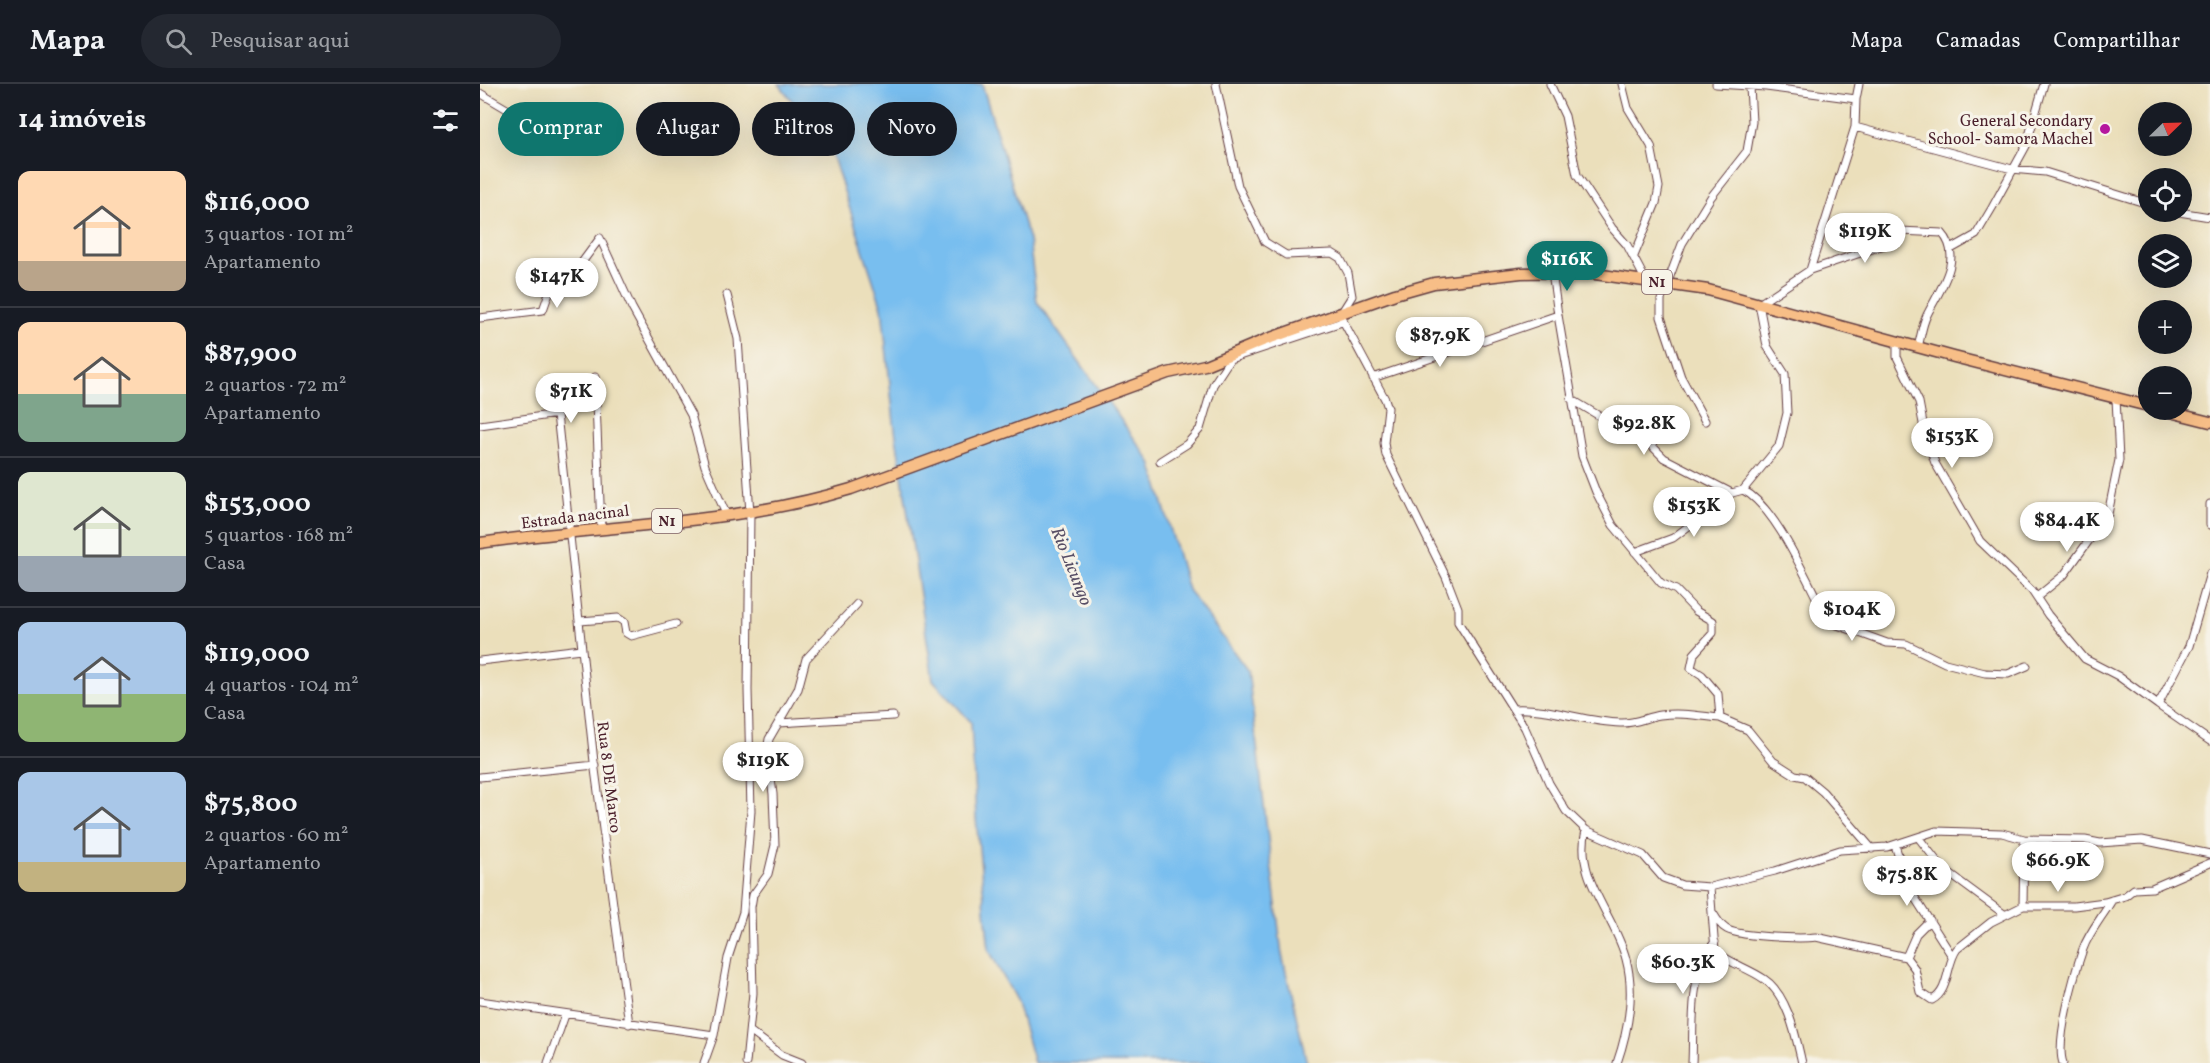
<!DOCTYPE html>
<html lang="pt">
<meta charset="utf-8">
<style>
body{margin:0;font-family:Vollkorn,serif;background:#242831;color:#f1f3f6;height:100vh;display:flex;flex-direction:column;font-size:22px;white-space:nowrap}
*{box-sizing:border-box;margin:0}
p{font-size:20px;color:#9ea1a6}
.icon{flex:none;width:33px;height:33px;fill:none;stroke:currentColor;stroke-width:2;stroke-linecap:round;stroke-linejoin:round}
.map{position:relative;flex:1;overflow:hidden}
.details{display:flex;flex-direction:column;background:#171b24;width:480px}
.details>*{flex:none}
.top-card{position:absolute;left:18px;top:18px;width:570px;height:54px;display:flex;gap:12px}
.needle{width:39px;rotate:67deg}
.controls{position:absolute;left:1658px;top:18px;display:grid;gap:12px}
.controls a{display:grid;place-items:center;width:54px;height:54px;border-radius:50%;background:#171b24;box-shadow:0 6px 24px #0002;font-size:30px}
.price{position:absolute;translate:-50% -51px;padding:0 14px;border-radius:21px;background:#fff;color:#222;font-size:20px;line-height:39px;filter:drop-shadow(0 2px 3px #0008)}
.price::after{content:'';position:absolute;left:50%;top:36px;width:18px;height:14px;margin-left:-9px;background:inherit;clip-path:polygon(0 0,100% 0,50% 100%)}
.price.active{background:#0f766e;color:#fff}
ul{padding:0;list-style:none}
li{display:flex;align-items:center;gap:18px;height:150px;padding:0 18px}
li+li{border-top:2px solid #363941}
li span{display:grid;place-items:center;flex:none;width:168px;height:120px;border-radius:12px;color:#555}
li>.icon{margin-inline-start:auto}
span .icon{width:72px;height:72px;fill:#fffc;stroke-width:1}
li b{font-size:26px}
h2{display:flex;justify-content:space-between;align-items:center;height:72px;padding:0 18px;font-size:26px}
.pill{padding:0 21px;border-radius:27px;background:#171b24;box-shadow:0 6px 24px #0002;font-size:21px;line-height:54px}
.pill.active{background:#0f766e;color:#fff}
header{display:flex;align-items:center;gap:36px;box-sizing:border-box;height:84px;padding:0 30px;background:#171b24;border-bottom:2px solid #363941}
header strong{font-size:28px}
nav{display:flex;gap:33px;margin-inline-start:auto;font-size:21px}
.search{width:420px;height:54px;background:#242831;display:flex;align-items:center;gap:15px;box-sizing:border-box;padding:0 21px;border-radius:33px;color:#9ea1a6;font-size:22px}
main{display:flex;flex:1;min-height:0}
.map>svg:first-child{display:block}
.water{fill:#78beef;stroke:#616e8d;stroke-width:1.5}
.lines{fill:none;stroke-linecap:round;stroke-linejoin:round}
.minor-casing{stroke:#623c41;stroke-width:9}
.trunk-casing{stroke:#623c41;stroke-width:13}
.minor{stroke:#fff;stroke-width:7}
.trunk{stroke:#f7be87;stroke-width:10}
.poi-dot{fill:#b5179e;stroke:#f7f3e8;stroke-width:2}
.labels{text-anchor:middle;stroke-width:6;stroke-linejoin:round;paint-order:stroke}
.shield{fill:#f7f3e8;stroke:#7e5f64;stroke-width:1.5}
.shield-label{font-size:15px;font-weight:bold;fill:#4a1f2b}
.poi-label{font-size:16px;fill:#4a1f2b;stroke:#f7f3e8;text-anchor:end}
.street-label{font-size:16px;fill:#4a1f2b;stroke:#f7f3e8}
.water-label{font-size:18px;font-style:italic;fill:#584f66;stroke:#f7f3e8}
</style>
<header>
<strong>Mapa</strong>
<div class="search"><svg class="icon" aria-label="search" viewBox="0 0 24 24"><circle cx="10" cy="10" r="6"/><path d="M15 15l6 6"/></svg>Pesquisar aqui</div>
<nav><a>Mapa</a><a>Camadas</a><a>Compartilhar</a></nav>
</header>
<main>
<section class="details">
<h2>14 imóveis<svg class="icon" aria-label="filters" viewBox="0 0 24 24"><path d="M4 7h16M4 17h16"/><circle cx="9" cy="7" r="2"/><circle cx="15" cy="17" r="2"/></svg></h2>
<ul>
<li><span style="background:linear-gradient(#ffd9b3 75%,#b9a48a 0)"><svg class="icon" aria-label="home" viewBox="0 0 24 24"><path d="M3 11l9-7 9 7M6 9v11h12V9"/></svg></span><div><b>$116,000</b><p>3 quartos · 101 m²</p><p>Apartamento</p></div></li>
<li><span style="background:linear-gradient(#ffd9b3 60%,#7fa58c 0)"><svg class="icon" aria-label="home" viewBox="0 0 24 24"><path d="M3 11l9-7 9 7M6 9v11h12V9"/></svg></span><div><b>$87,900</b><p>2 quartos · 72 m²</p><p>Apartamento</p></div></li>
<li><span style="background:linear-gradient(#dfe7d0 70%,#9aa5b1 0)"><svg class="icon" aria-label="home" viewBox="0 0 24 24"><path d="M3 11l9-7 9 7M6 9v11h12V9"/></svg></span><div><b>$153,000</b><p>5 quartos · 168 m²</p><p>Casa</p></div></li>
<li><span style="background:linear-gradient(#a9c7e8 60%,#8fb573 0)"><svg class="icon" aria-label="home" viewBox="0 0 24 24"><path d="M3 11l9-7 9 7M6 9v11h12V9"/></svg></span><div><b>$119,000</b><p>4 quartos · 104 m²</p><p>Casa</p></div></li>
<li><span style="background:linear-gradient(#a9c7e8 75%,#c2b280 0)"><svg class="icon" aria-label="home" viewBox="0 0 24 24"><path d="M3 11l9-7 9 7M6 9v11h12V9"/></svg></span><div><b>$75,800</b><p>2 quartos · 60 m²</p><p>Apartamento</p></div></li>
</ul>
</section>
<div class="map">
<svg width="1730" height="979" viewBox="0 0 1730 979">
<rect width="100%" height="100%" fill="#f7f3e8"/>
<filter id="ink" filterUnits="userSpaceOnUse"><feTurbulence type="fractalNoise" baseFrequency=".0167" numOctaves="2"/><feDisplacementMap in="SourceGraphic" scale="12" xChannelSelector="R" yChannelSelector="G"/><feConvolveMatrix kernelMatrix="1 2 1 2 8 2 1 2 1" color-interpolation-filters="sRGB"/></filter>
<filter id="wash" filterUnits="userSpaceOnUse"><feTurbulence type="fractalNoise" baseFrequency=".008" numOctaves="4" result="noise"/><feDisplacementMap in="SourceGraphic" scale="24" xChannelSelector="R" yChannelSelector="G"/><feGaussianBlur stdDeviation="1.35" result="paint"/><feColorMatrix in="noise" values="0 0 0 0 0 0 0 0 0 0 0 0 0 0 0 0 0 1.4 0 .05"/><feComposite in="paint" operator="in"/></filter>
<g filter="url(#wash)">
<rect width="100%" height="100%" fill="#ebdfbb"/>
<path class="water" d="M299,0H502L549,156L557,218L671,378L708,506L768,587L802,871L827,979H554L537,918L509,866L496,734L491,638L453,596L414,339L402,224L351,67Z"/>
</g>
<g filter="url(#ink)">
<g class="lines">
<defs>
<path id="minor" d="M736,0L758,102L785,158L806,171L852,169L860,174L868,189L872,212L860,231L905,315L908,324L904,359L906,371L966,493L978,524V538L1045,644L1069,699L1086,727L1106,746L1163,771L1183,794L1202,801L1230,803L1235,867C1249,879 1268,884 1284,895C1308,911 1316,953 1322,979
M1070,0L1085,32L1097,91L1132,144L1147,161L1166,197
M1142,0L1148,24L1171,62L1179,103L1176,119L1154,172
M1236,0L1286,3L1376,15L1375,43L1330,186L1279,220L1287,262L1305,290L1307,329L1299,362L1263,406
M0,9L32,28
M1376,15L1379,0
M1375,43L1532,85L1565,88L1668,120
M1699,128L1730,133
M120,154L152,224L211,331L225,382L246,430
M1471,165L1496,151L1512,124L1546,62L1564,0
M1330,186L1407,160L1420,147L1462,149C1485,174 1458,208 1447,231C1442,241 1441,253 1438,263
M1072,188L1078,231
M0,234L63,226L70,206L82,190L100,181L120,154
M1417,257V273L1439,318L1445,350L1455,379L1500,457L1552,507L1568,531L1605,575L1638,592L1678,621L1709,562L1730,489
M115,293L121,444
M893,294L1078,231L1102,372L1116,408L1133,441L1181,499L1196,506L1216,527L1233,537V549L1214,570L1211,584L1222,591L1238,610L1240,634L1268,646L1293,677L1315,691L1325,693L1343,708L1392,765
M1091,315L1146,348H1158L1184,374L1252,409
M1225,337L1201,293L1181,233V216L1202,160L1231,113L1267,67L1272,38L1270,3
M0,341L77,330L114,678L149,940
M680,377L707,360L720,345L733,301L750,275L862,238
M1730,420V441
M1155,468L1193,454L1252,409L1263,406C1298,424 1329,503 1349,538L1407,559L1426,560L1465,579L1505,589L1528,590L1547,582
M1557,513L1584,491L1628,430L1639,376L1636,314
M100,537L138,534L144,538L146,549L151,552L196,540
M0,577L101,565
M1678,621L1730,657
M1034,625C1070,623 1104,638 1140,639C1155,640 1166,633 1180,631C1201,628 1220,632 1240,634
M299,639L413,632
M0,693L115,681
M1106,746C1094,794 1135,831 1146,875C1155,908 1148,947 1137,979
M1438,753L1463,785L1524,830
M1415,761L1428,803L1472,872
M1230,803L1295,787L1360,766L1407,763L1456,747L1522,749L1544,755L1605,756L1620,759L1662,756L1730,770
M1543,822L1544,755
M1233,829C1236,834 1240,841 1245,844C1255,853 1321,855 1336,853L1426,873
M1450,836L1436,850L1426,873L1435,885L1440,908L1452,916C1470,907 1466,879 1477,865L1511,838L1543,822H1594L1625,818L1645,812L1654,805L1672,804L1730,779
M0,917L234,951
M271,948L302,971L322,979
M68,979L85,931
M224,979L234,951L248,874L263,828L271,727L268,606L270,429L258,255L247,211
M266,979L273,909L271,823L273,811L288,790L295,761L293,710L287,666L289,655L318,605L326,575L377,520
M1212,979C1214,940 1208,889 1235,858
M1583,979C1575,958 1595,888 1603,865C1609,848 1623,832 1632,816"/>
<path id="trunk" d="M1682,326L1730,338
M0,459C123,441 252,441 371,405L688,289L725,281L785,256L915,210L954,199L1041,189L1101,188L1228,206L1474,273L1668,322"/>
</defs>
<use href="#minor" class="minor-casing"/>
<use href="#trunk" class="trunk-casing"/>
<use href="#minor" class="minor"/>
<use href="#trunk" class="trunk"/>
</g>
</g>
<circle class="poi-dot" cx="1625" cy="45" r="6"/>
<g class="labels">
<g class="shield">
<rect x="1162" y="186" width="30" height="24" rx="4.5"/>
<rect x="172" y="425" width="30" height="24" rx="4.5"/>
</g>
<g class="shield-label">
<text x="1177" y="203">N1</text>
<text x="187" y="442">N1</text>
</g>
<g class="poi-label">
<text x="1613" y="42">General Secondary<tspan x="1613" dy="18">School- Samora Machel</tspan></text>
</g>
<g class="street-label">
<text transform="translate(95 432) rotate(-7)" y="6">Estrada nacinal</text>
<text transform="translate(130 693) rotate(83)" y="6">Rua 8 DE Marco</text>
</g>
<g class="water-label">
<text transform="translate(592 482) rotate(68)" y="6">Rio Licungo</text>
</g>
</g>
</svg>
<div class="controls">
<a><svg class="needle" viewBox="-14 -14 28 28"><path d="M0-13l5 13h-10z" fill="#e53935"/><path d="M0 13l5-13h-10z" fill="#9ea1a6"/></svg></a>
<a><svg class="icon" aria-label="locate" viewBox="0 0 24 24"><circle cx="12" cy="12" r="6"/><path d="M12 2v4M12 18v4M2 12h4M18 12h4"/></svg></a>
<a><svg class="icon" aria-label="layers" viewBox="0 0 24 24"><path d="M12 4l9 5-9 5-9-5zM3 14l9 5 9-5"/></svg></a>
<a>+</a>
<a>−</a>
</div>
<b class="price" style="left:1385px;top:180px">$119K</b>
<b class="price active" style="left:1087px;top:208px">$116K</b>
<b class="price" style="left:77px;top:225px">$147K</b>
<b class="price" style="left:960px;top:284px">$87.9K</b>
<b class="price" style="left:91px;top:340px">$71K</b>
<b class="price" style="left:1164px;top:372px">$92.8K</b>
<b class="price" style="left:1472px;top:385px">$153K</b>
<b class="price" style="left:1214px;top:454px">$153K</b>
<b class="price" style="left:1587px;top:469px">$84.4K</b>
<b class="price" style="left:1372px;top:558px">$104K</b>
<b class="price" style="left:283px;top:709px">$119K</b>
<b class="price" style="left:1578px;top:809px">$66.9K</b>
<b class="price" style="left:1427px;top:823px">$75.8K</b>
<b class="price" style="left:1203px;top:911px">$60.3K</b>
<div class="top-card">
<a class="pill active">Comprar</a>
<a class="pill">Alugar</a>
<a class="pill">Filtros</a>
<a class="pill">Novo</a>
</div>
</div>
</main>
